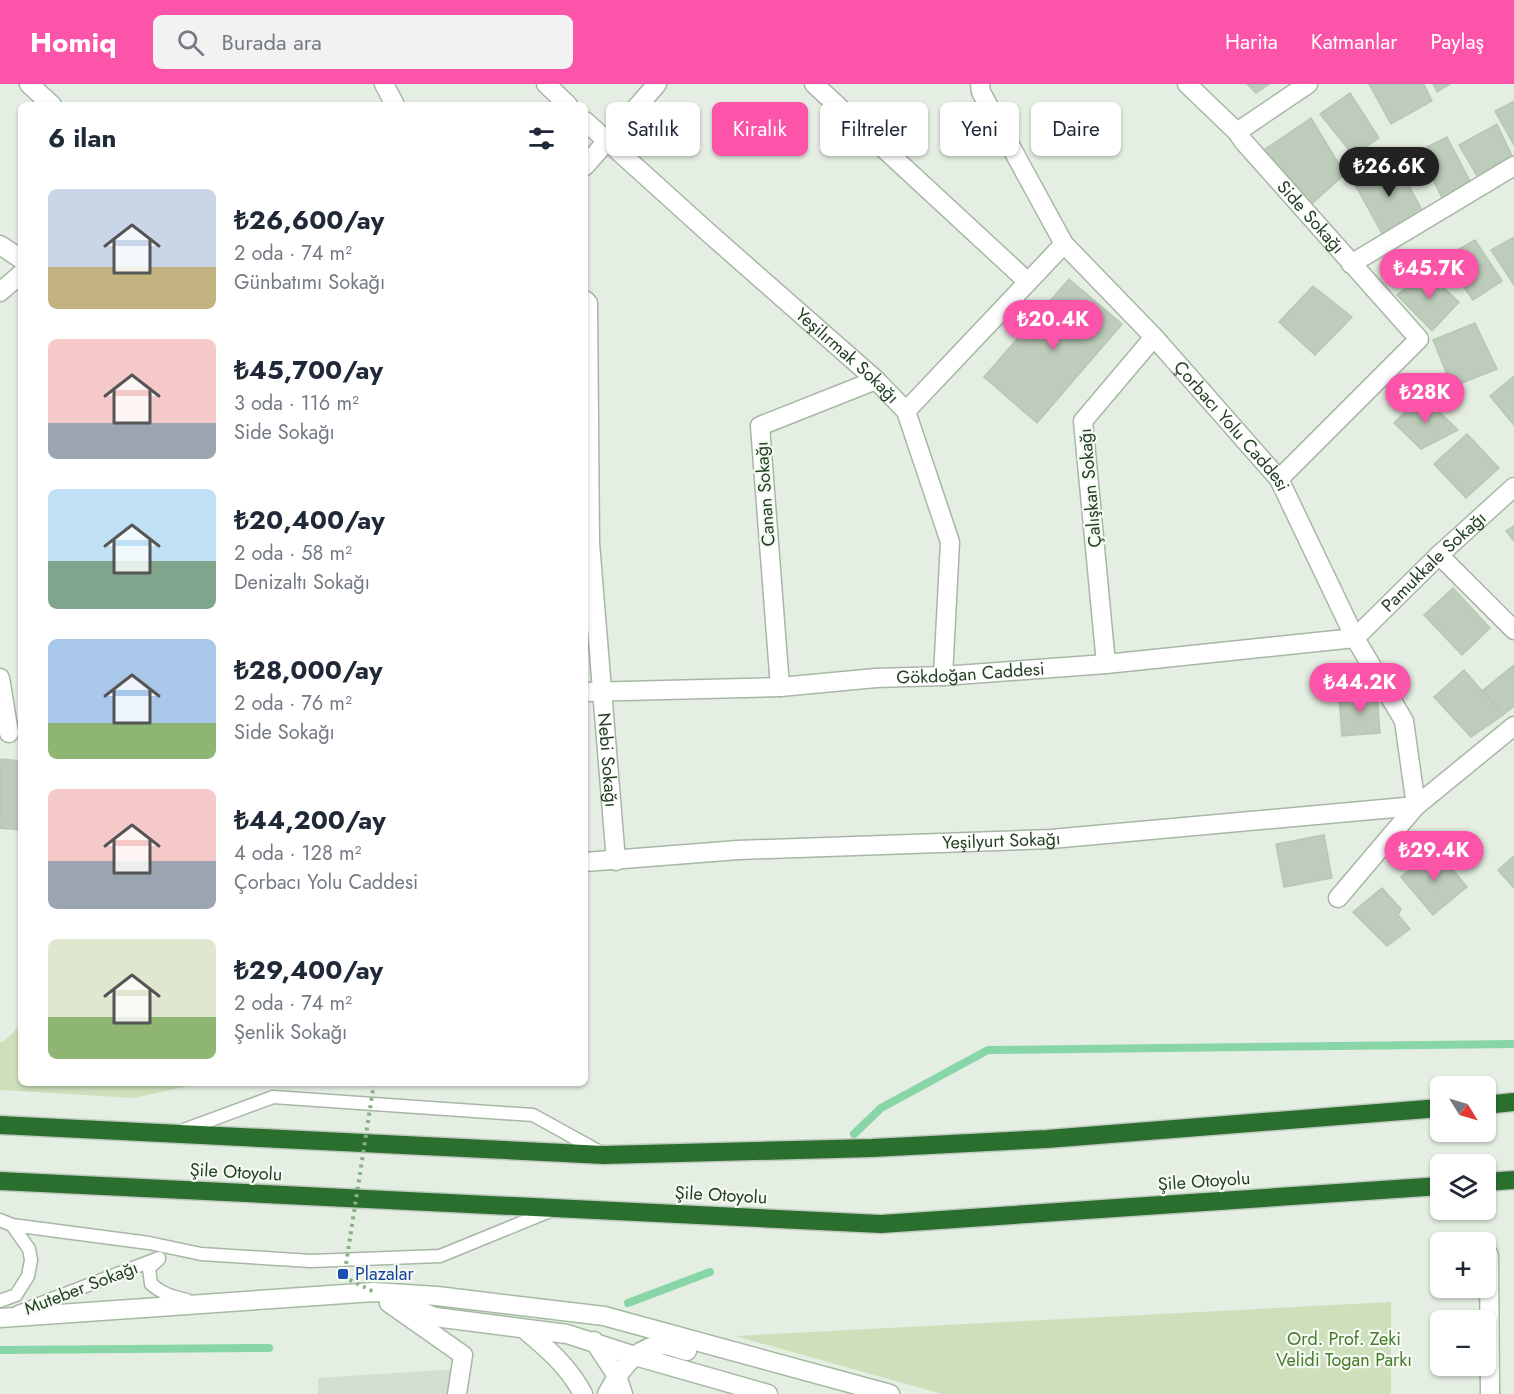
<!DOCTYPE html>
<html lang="tr">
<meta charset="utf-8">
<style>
body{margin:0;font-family:Jost,sans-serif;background:#f2f2f3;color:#1f2937;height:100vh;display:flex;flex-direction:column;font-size:22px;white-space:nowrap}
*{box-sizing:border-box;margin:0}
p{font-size:20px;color:#747a83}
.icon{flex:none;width:33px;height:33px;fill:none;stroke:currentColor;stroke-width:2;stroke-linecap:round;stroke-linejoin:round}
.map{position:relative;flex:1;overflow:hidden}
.drawer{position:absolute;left:18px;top:18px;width:570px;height:984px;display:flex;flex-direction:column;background:#fff;border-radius:9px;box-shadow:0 2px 4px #0004}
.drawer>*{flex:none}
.top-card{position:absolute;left:606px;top:18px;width:570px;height:54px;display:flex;gap:12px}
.needle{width:39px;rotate:127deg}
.controls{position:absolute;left:1430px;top:992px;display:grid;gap:12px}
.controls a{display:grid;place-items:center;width:66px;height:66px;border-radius:9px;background:#fff;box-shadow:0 2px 4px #0004;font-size:30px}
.price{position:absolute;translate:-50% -51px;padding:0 14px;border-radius:21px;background:#fb54a8;color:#fff;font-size:20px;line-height:39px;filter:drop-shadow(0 2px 3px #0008)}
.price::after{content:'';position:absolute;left:50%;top:36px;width:18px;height:14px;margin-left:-9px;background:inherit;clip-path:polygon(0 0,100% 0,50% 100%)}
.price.on{background:#222;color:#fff}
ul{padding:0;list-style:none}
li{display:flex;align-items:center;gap:18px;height:150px;padding:0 30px}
li span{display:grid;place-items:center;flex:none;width:168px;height:120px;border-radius:9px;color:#555}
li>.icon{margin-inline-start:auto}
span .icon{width:72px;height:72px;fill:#fffc;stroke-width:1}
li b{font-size:26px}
h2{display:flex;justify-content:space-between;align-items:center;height:72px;padding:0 30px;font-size:26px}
.tag{padding:0 21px;border-radius:9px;background:#fff;box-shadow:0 2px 4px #0004;font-size:21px;line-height:54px}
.tag.on{background:#fb54a8;color:#fff}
header{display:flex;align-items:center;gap:36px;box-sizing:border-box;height:84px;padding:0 30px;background:#fb54a8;color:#fff}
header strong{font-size:28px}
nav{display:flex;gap:33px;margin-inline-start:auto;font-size:21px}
.search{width:420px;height:54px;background:#f2f2f3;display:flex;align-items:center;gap:15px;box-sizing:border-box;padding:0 21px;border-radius:9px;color:#747a83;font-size:22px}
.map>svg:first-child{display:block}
.built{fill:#d4ded1}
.green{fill:#cde0bb}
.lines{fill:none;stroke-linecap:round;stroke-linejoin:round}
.stream{stroke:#88d6a8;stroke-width:8}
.building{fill:#beccbb;stroke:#b8c8b5;stroke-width:1.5}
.lane-casing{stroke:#a7b7a5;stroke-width:15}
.street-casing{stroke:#a7b7a5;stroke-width:21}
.secondary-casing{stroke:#a4baa1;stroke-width:21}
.highway-casing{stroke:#c1cac1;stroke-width:21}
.lane{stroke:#fff;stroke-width:12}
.street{stroke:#fff;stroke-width:18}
.secondary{stroke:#fff;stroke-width:18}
.highway{stroke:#2b6f2e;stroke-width:18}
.path-bridge{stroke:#85b482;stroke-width:4;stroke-dasharray:3 4.5;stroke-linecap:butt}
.transit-dot{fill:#1a4fb4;stroke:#f6faf4;stroke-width:2}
.labels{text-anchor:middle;stroke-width:4.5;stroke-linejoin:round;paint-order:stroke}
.street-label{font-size:18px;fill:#224121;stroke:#f6faf4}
.transit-label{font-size:18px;fill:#164399;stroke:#f6faf4;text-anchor:start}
.park-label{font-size:18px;fill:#467b29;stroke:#f6faf4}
</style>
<header>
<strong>Homiq</strong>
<div class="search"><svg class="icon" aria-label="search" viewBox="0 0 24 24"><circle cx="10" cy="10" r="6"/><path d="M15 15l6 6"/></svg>Burada ara</div>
<nav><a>Harita</a><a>Katmanlar</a><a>Paylaş</a></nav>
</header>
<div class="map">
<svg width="1514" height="1310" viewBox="0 0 1514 1310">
<rect width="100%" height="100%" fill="#e5eee3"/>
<path class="built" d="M457,1285L456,1310H318V1294Z"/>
<path class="green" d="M21,941V999H202L134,1014L0,1006V958H3Z
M1391,1218V1310H942L735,1252Z"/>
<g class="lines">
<path class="stream" d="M854,1050L881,1024L988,966L1514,960
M628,1219L710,1188
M0,1266L269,1264"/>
</g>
<path class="building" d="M1247,0H1269L1256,9Z
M1369,0H1424L1432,17L1391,40Z
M1433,0H1450L1437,8Z
M1350,9L1379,54L1353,71L1320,30Z
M1514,17V61L1495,27Z
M1311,34L1345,90L1307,124L1261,68Z
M1497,40L1514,76L1480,97L1459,61Z
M1447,53L1472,101L1444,118L1419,67Z
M1397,79L1423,128L1383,151L1353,97Z
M1514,153V201L1491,166Z
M1475,156L1502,197L1473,216L1443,174Z
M1427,188L1459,218L1432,247L1397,211Z
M1069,195L1122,240L1037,339L984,293Z
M1313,202L1352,233L1315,271L1279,238Z
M1475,239L1497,285L1452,303L1433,256Z
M1514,292V341L1490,312Z
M1422,311L1458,346L1421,365L1394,339Z
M1467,350L1499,384L1466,414L1434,380Z
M1514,442V457L1506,447Z
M1453,504L1490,544L1462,571L1424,531Z
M1514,581V622L1503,631L1483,606Z
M1464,586L1503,631L1471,653L1434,613Z
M1377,609L1380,649L1342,652L1339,612Z
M1,675L21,677V746L0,744Z
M1324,751L1332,794L1284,803L1276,760Z
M1435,764L1467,803L1433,831L1401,793Z
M1514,772V804L1498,786Z
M1382,804L1401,825L1398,831L1410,845L1387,862L1353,828Z"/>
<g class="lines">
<defs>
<path id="lane" d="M181,1047L273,1013L533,1031L600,1068
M0,1136L12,1141L149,1159L201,1170L311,1177L440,1172L550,1127
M159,1175L149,1184L151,1200C163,1210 172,1213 187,1216
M0,1217L16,1211L28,1192L31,1176L29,1165L12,1141
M18,1228L159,1174"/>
<g id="street">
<path d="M29,0L52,21"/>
<path d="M384,0L395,21"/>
<path d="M546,0L568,21"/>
<path d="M814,0L1028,198"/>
<path id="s1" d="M980,0L981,8L1064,160L1154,253L1279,395L1355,554L1404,637L1416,722"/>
<path id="s2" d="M1187,0L1237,48L1244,58L1419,255L1279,395"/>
<path id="s3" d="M585,37L710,150L876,296L906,327L950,458L943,592"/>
<path d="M1237,48L1308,0"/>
<path d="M585,82L657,0"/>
<path d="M0,161L21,175"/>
<path d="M1351,180L1514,82"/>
<path d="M0,208L21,190"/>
<path id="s4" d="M585,216L588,219L590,459L616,777"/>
<path d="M906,327L1064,160"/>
<path d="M1439,471L1514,546"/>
<path d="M1106,580L1083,337L1154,253"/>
<path d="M0,594L9,649"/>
<path d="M780,603L760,342L876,296"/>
<path id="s5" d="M585,608L780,603L876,594L943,592L1106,580L1355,554L1439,471L1514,403"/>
<path id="s6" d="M585,778L738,766L1051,755L1416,722"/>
<path d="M1338,814L1416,722L1514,642"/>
<path d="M1489,1171L1490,1310"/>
<path d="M389,1219L463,1271L457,1310"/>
</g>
<path id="secondary" d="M390,1215L435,1233L567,1250L635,1272L768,1310
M0,1234L374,1208L437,1212L604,1232L890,1310
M524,1245C547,1264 569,1283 583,1310
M594,1257L617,1292L623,1310
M607,1310C618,1289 636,1261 663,1261C670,1261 679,1265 687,1267"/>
<path id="highway" d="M1485,1021L1514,1018
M0,1041L604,1071L872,1064L1047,1055L1440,1024
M0,1097L881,1140L1440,1102
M1485,1098L1514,1096"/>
</defs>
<use href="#lane" class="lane-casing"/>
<use href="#street" class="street-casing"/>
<use href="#secondary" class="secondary-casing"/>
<use href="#highway" class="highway-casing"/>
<use href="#lane" class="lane"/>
<use href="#street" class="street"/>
<use href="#secondary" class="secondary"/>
<use href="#highway" class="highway"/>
<path class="path-bridge" d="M374,999L344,1193L374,1208"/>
</g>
<rect class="transit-dot" x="337" y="1184" width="12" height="12" rx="3"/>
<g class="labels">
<g class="street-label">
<text dy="6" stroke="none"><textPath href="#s2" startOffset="182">Side Sokağı</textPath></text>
<text dy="6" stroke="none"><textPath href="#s3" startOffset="352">Yeşilırmak Sokağı</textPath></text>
<text dy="6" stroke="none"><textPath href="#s1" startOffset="429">Çorbacı Yolu Caddesi</textPath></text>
<text transform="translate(1090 404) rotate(-95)" y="6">Çalışkan Sokağı</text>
<text transform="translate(765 410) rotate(-94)" y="6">Canan Sokağı</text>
<text dy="6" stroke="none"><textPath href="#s5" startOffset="882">Pamukkale Sokağı</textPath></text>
<text dy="6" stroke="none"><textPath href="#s5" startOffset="386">Gökdoğan Caddesi</textPath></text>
<text dy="6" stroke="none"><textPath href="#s4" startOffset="462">Nebi Sokağı</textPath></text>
<text dy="6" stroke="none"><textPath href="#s6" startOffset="417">Yeşilyurt Sokağı</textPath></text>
<text transform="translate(236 1088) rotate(3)" y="6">Şile Otoyolu</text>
<text transform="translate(1204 1097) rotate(-4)" y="6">Şile Otoyolu</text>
<text transform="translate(721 1111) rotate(3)" y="6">Şile Otoyolu</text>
<text transform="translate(81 1204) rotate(-21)" y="6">Muteber Sokağı</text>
</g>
<g class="transit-label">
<text x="355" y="1196">Plazalar</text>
</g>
<g class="park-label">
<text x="1344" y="1261">Ord. Prof. Zeki<tspan x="1344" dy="21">Velidi Togan Parkı</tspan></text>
</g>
</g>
</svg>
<div class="controls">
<a><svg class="needle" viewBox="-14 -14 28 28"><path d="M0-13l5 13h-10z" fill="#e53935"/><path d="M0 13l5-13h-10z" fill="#747a83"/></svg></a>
<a><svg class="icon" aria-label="layers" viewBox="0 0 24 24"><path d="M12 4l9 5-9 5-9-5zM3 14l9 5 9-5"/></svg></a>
<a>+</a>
<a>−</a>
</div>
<b class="price on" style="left:1389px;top:114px">₺26.6K</b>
<b class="price" style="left:1429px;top:216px">₺45.7K</b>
<b class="price" style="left:1053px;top:267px">₺20.4K</b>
<b class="price" style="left:1425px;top:340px">₺28K</b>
<b class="price" style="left:1360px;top:630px">₺44.2K</b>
<b class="price" style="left:1434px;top:798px">₺29.4K</b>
<div class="top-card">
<a class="tag">Satılık</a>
<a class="tag on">Kiralık</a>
<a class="tag">Filtreler</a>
<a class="tag">Yeni</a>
<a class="tag">Daire</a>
</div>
<section class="drawer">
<h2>6 ilan<svg class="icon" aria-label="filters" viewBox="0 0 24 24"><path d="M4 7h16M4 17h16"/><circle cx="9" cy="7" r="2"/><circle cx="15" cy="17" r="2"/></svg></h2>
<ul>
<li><span style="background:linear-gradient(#c9d6e8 65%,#c2b280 0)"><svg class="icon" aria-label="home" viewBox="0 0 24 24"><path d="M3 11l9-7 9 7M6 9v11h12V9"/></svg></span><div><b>₺26,600/ay</b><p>2 oda · 74 m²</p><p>Günbatımı Sokağı</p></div></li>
<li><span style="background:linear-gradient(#f6c9c9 70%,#9aa5b1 0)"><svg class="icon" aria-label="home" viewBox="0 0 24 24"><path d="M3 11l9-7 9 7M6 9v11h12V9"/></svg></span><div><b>₺45,700/ay</b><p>3 oda · 116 m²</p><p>Side Sokağı</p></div></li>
<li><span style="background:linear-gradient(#bfe0f5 60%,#7fa58c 0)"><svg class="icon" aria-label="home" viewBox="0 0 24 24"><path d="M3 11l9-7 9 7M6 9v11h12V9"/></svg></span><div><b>₺20,400/ay</b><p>2 oda · 58 m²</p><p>Denizaltı Sokağı</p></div></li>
<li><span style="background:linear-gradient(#a9c7e8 70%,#8fb573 0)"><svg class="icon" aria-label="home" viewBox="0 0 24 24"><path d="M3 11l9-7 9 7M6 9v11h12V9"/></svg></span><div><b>₺28,000/ay</b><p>2 oda · 76 m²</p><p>Side Sokağı</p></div></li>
<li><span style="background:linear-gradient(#f6c9c9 60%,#9aa5b1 0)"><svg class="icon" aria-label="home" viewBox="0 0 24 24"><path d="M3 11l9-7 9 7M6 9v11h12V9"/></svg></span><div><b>₺44,200/ay</b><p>4 oda · 128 m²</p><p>Çorbacı Yolu Caddesi</p></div></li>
<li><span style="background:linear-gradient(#dfe7d0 65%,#8fb573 0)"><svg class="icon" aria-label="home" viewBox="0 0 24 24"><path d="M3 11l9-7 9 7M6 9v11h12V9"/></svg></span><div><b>₺29,400/ay</b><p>2 oda · 74 m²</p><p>Şenlik Sokağı</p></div></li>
</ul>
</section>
</div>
